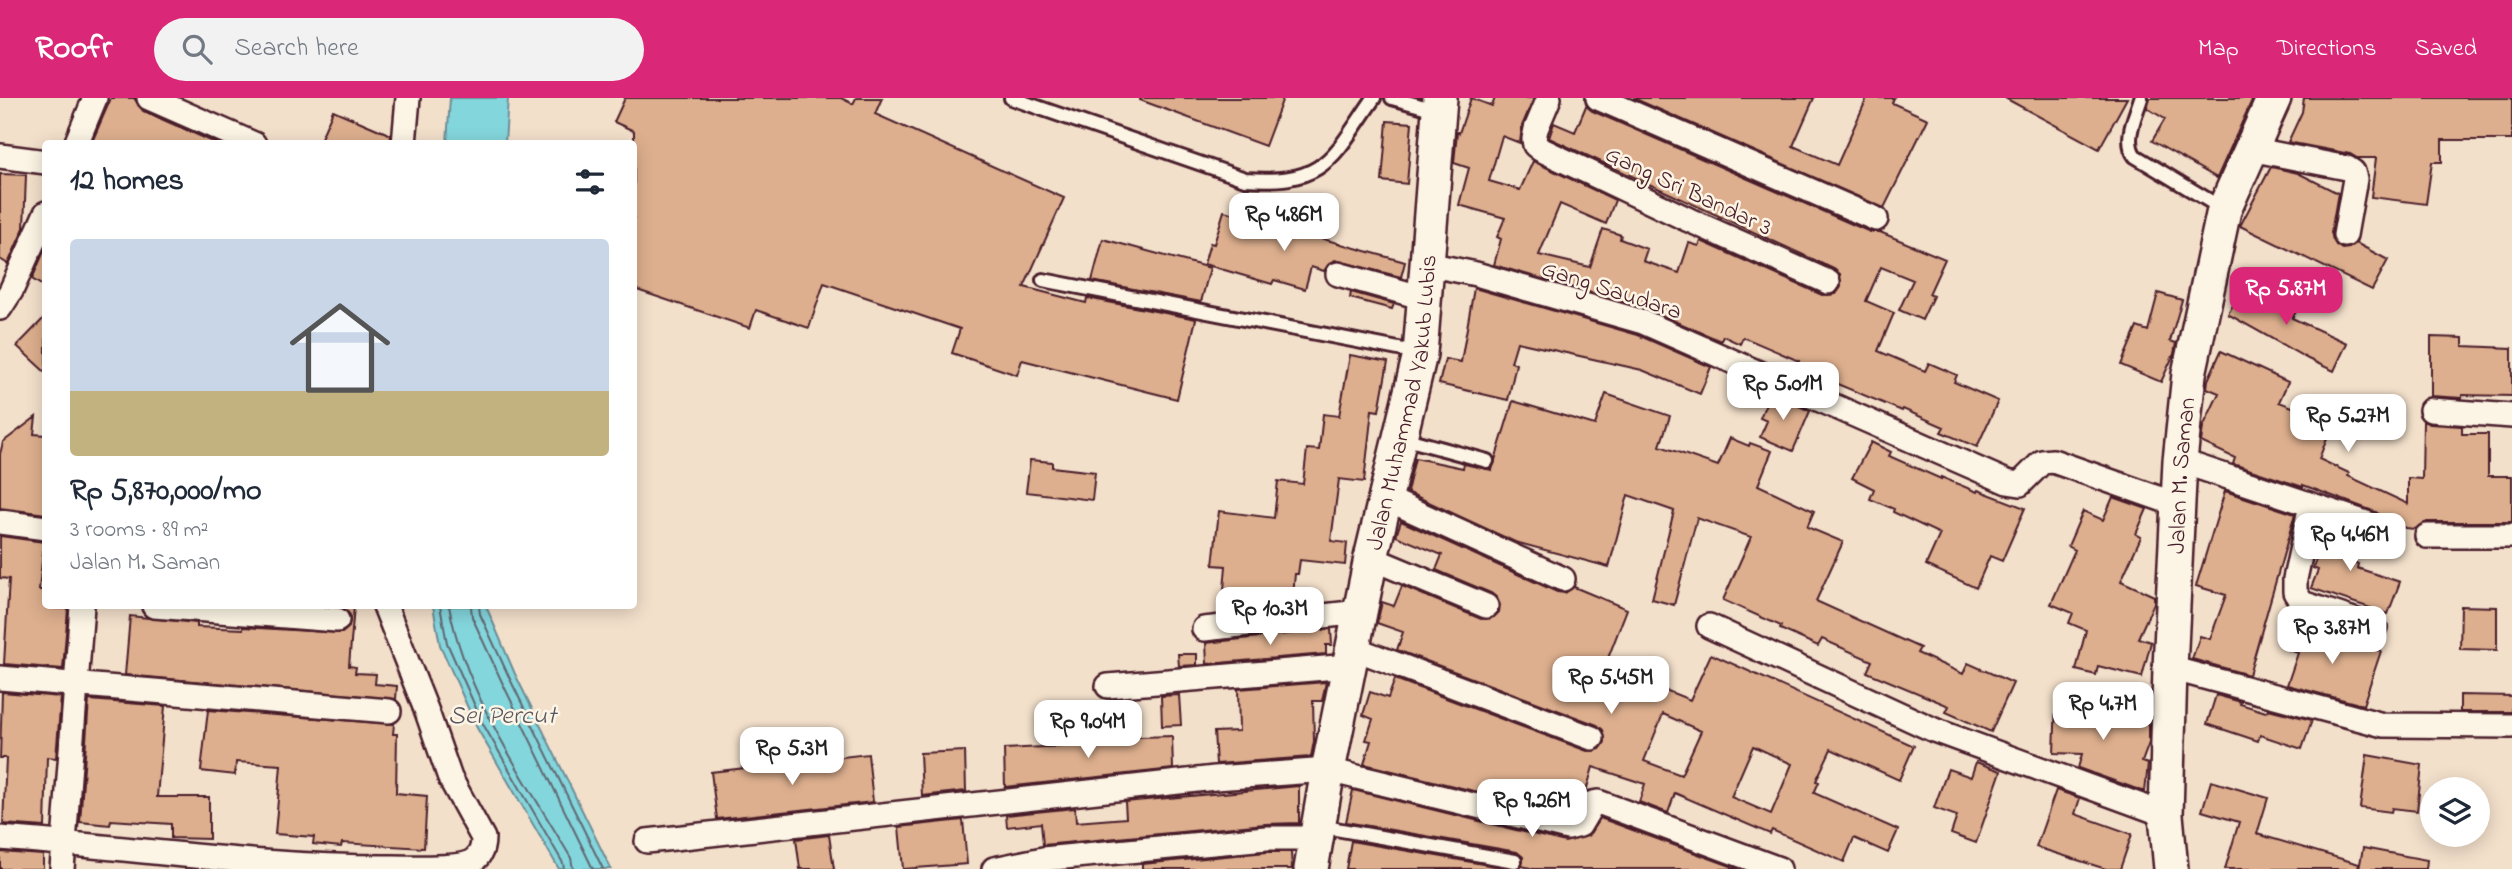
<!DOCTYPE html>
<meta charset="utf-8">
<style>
body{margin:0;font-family:"Indie Flower",sans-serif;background:#f2f2f3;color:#1f2937;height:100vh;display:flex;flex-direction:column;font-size:26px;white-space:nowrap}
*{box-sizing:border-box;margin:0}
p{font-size:23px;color:#747a83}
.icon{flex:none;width:38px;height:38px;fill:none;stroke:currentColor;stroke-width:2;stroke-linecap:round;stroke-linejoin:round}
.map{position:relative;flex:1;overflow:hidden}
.panel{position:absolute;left:42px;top:42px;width:595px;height:469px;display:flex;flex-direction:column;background:#fff;border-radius:7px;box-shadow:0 4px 18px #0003}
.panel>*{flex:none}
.buttons{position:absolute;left:2420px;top:679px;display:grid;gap:14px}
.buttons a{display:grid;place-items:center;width:70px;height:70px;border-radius:50%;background:#fff;box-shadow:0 4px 18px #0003;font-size:35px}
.price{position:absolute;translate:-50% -60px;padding:0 16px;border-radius:14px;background:#fff;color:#222;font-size:23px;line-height:46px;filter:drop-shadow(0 2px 4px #0008)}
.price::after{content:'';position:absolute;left:50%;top:42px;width:21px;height:16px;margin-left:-10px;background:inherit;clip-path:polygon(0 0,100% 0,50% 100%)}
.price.selected{background:#db2777;color:#fff}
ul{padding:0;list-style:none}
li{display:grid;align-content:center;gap:14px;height:371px;padding:0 28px}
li+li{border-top:2px solid #e0e1e3}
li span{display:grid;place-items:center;height:217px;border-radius:7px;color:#555}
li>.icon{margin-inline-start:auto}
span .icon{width:126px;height:126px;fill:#fffc;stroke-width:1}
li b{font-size:30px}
h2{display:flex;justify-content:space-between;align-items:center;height:84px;padding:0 28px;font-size:30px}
header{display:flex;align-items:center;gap:42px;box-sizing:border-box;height:98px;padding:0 35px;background:#db2777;color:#fff}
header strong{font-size:33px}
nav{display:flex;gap:38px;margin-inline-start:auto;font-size:24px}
.search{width:490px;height:63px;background:#f2f2f3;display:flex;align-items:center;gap:18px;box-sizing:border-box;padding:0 24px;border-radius:38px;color:#747a83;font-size:26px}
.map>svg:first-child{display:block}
.water{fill:#84d6dd;stroke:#6d8d96;stroke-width:2}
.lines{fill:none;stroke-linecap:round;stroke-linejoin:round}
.shore{stroke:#616872;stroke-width:2}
.building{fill:#ddaf8e;stroke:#4a1f2b;stroke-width:2;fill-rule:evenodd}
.lane-casing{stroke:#4a1f2b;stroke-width:18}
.street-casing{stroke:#4a1f2b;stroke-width:28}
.secondary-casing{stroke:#4a1f2b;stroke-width:38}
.lane{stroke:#fcf5e5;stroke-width:12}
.street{stroke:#fcf5e5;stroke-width:23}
.secondary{stroke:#fcf5e5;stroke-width:33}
.labels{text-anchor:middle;stroke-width:5;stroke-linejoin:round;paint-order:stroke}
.street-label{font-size:24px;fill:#4a1f2b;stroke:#fcf5e5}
.water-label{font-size:26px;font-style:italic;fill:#5b5660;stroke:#fcf5e5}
</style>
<header>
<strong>Roofr</strong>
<div class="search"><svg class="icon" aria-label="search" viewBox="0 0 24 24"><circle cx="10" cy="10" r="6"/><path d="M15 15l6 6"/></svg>Search here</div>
<nav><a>Map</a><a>Directions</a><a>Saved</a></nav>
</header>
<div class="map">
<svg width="2512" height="771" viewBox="0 0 2512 771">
<rect width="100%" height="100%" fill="#f3e0cb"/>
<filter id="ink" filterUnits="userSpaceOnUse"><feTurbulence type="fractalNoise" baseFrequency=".0143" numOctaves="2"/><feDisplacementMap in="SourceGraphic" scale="14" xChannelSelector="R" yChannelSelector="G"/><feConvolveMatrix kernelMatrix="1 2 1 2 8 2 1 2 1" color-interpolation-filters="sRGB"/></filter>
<g filter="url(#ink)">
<path class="water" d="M450,0H508L505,45H447Z
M433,508H486L515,576L611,771H559L477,630L440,547Z"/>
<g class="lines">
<path class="shore" d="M440,508L447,545L483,626L563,765L564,771
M449,508C466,599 525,681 571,760L573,771
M471,508L472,519L501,582L593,771
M479,508L480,516L509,579L603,771"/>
</g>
<path class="building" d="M111,0H134L143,13L218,46H91Z
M625,0H841L853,6L856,0H882L875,16L1064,100L1024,189L1086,205L1087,200L1196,221L1177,301L1022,262L1017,277L952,255L960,231L824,185L809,230L756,212L750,230L634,191V33L614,24Z
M1140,0H1283L1265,48L1140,2Z
M1471,0L1492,8L1495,0H1534L1522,28L1520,45L1502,38L1489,83L1520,92L1533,63L1615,102L1606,126L1560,106L1539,157L1590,169L1603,131L1621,137L1620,141L1647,151L1643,163L1679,175L1689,145L1699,148L1701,143L1822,197L1836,196L1841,189L1840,176L1834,171L1549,40L1554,25L1575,34L1586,8L1592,13L1870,134H1880L1945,161L1929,196L1933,198L1922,222L1899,212L1913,182L1881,169L1866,203L1894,215L1878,253L1925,273L1929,265L1957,277L1954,284L1998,303L1977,349L1941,334L1944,329L1903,311L1902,313L1823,280L1820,287L1793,275L1799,263L1743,239L1740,246L1723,238L1721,243L1647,211L1494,167L1501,141L1497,139L1505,120L1459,107L1469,70L1454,65L1457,34L1459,35Z
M1633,0H1814L1793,48L1837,67L1867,0H1894L1892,5L1928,21L1884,110Z
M2005,0H2127L2099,51Z
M2150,0H2253L2217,80L2152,43L2165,21L2147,10Z
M2304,0H2512V42H2442V64H2432L2426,106L2371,99L2376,60H2357L2350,56L2288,44L2302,14Z
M333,12L391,37L390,46H334L321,40Z
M1387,23L1412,25L1407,86L1382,83Z
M2271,69L2298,75L2338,95L2331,135L2336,147L2342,151L2349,150L2356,145L2388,162L2372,192L2240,128Z
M0,76L26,77L24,130L8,166L0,161Z
M1224,113L1405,164L1401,179L1335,162L1328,167L1324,173L1311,169L1305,191L1274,182L1272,186L1204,166L1210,145L1214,146Z
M1103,141L1210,170L1201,204L1092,183Z
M44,153L46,154V190L32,181Z
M2246,184L2297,212L2292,220L2347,245L2334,273L2308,261L2228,216Z
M1474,190L1638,237L1711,269L1700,296L1642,272L1517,244L1511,264L1516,266L1508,302L1439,286L1445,261L1461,264Z
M1351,194L1394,206L1392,211L1350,200Z
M2158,195L2182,202L2170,243L2176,245L2174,256L2161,284L2121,267L2137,229L2148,233Z
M46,218V275L17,248Z
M2431,239L2463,240V248L2512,250V298L2462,297V300L2431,298Z
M2221,253L2288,284L2279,304L2333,324L2319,361L2349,375L2348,378L2408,406V380L2422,381L2423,323L2430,326L2462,328V336H2488V378H2512V424H2427L2415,431L2405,430L2384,421L2376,414L2303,387V389L2233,366L2235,360L2201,344L2203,329L2219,295L2207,290L2208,282Z
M1350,257L1388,264L1379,313L1372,312L1364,384L1339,381L1331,443L1347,445L1345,467L1300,462L1298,476H1295L1292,507L1222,515L1226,468L1213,467L1219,413L1274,420L1278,383L1303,386L1307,351L1319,352L1323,316L1339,318Z
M1770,295L1810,313L1793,353L1760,339L1767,323L1760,320Z
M1606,296L1670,318L1660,348L1718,368L1730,340L1749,348L1750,345L1772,353L1758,387L1814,413L1807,429L1843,444L1816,503L1920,550L1917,555L1963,576L1968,565L2013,585L1991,634L1946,614L1949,608L1867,574L1872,563L1822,541L1818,548L1780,531L1781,528L1723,502L1751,439L1697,420L1674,507L1652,501L1674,413L1628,397L1609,469L1515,444L1407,394L1415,360L1463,370L1464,366L1492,372L1513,303L1595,327Z
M36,319L34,336L46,337V416L0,410V356L3,344Z
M1871,344L1891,354L1889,358L1941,381V379L1977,394L1978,392L2025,410L2002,463L1990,458L1976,490L1926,467L1940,436L1893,414L1894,411L1870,401L1874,391L1852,380Z
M1030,362L1052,364V369L1095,374L1092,402L1026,394Z
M2225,393L2295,416L2249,577L2192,561L2200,538L2210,541L2226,497L2196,488Z
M2113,399L2147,411L2136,436L2141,439L2121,483L2154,498V505L2138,540L2151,544L2142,579L2098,568L2096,577L2076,572L2086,532L2069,525L2073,515L2051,506L2075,452L2068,448L2083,413L2103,422Z
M1401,423L1557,494L1565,495L1574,489L1627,511L1605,568L1690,602L1711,556L1914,648L1899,682L1831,651L1816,683L1819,684L1814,695L1898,732L1888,755L1854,740L1844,764L1772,732L1770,736L1675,695L1668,715L1639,704L1645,686L1593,669L1586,693L1571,715L1568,716L1364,666L1371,643L1366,642L1373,621L1363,617L1370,594L1388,600L1395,581L1587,653L1600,651L1605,644L1603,632L1597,627L1397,552L1403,534L1377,525L1382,504L1394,508L1402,488L1481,521L1494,519L1499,514L1500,507L1497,500L1491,495L1436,472L1442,457L1396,438ZM1663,616L1701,633L1681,677L1644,663ZM1753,648L1792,666L1771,716L1731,699Z
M2328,427L2363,439L2354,464L2358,466L2357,470L2400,484L2388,516L2311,490L2318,472L2313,470Z
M0,438L44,444L39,492H46V510L68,511L63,571L4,566L9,481L0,480Z
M331,508H354L349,568L356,569L355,575L376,576L375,586L397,588L396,601L125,577L130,518L197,525V529L243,531V529L342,535L349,529L350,517L344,510Z
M2461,508L2497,509V552L2460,551Z
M2297,529L2313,535L2314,531L2381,553L2363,607L2287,587L2298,555L2289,552Z
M1331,531L1332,547H1326V556L1207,566L1206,545Z
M1178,556H1197V567L1179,568Z
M1326,584L1322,603H1313L1314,643L1311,659L1216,666L1214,634L1239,633L1238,591Z
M2,594L61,599L56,660L47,659L45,729L3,726L6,660H0Z
M1179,597L1181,627L1162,628L1161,598Z
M2216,597L2241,604L2240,606L2266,614L2268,611L2312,622L2302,651L2260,637L2258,643L2207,626Z
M2460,597L2512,598V614H2460Z
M89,602L165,608L157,699H209V741L171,740V726L111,722L110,727L80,724Z
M2056,602L2080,603L2149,626V645L2142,664L2148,666L2145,694L2078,670L2082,656L2054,655Z
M208,612L394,626L393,636H397L396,695L427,698L424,750L342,745L341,749L313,746L314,739L275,736L281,667L236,664L235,677L201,673Z
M1172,638L1173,671L1005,689L1004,651L1066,648L1065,645L1107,643V640Z
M965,653L966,693L922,698L920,655Z
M868,656L873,704L717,721L711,674Z
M2367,657L2422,667L2417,713L2392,710L2391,714L2360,710Z
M1976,664L2001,673L1976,745L1951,736L1957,718L1934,710L1948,671L1971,679Z
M2211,683L2268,700L2257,736L2359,766L2358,771H2225L2239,724L2202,713Z
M1299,688V725L1265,726L1043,747L1041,725L1007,729L1006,717L1075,710L1076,724L1126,720L1125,704Z
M1353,692L1565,744L1588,738L1600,720L1739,771H1534L1522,768L1523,759L1517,754L1346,724Z
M2056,692L2080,700L2075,716L2132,736L2120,771H2106L2036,749Z
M963,722L967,766L903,771L899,729Z
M829,737L834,771H800L796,741Z
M1351,743L1500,769V771H1346Z
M2363,750L2427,762L2426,771H2359Z
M0,754L43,757V771H0Z
M1267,754H1291L1292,771H1142V766Z"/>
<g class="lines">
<defs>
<path id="lane" d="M1011,0L1245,81C1326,87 1332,60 1374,0
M1392,0L1439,13
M2141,0C2136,17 2123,42 2135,58L2223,111
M1043,182L1419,255
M1399,339L1487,363
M1319,728L1515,763"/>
<path id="street" d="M149,0L254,46
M1549,0L1536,31L1534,41L1535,47L1540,51L1689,122L1828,184
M1598,0L1876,121
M76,46L95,0
M404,46L408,0
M2250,51L2347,70L2353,74L2355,81L2345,137
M0,58L46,64
M1427,166L1476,176L1643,224L2007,384L2020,386L2042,364L2053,363L2178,407
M1338,176L1424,200
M0,210L11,193L46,115
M2431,312L2512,318
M2180,363L2372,427
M1385,400L1563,481
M2311,407L2295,481V494L2302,505L2375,529
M0,424L46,430
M2427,438H2512
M1371,460L1486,508
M154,508L337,522
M1709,528L1934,632L2166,717
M1204,531L1360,514
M1353,550L1592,640
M2170,570L2383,627L2512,628
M0,580L389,613
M1108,588L1349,568
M0,740C131,749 263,770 394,769C412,769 454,771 469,765C480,760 483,751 483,740L450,680L427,614L385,508
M647,743L1215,680L1328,672L1568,730L1580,727L1593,705L1598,704L1779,771
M62,771L82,508
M994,771L1043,761L1266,740H1316"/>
<g id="secondary">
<path id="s1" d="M1311,771L1328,672L1371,460L1420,256L1440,0"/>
<path id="s2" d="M2171,771L2166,717L2170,570L2180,363L2189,276L2224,112L2274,0"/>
</g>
</defs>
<use href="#lane" class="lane-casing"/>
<use href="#street" class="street-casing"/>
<use href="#secondary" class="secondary-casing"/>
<use href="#lane" class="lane"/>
<use href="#street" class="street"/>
<use href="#secondary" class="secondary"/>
</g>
</g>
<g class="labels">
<g class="street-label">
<text transform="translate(1689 92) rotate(25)" y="8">Gang Sri Bandar 3</text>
<text transform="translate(1612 191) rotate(18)" y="8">Gang Saudara</text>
<text dy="8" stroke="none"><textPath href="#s1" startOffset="476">Jalan Muhammad Yakub Lubis</textPath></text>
<text dy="8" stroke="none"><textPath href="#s2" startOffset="394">Jalan M. Saman</textPath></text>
</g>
<g class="water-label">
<text x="502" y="625">Sei Percut</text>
</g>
</g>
</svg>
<div class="buttons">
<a><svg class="icon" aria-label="layers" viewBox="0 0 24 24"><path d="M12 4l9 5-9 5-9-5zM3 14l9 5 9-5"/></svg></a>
</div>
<b class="price" style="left:1284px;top:155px">Rp 4.86M</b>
<b class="price selected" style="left:2286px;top:229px">Rp 5.87M</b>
<b class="price" style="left:1783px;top:324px">Rp 5.01M</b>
<b class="price" style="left:2348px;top:356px">Rp 5.27M</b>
<b class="price" style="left:2350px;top:475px">Rp 4.46M</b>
<b class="price" style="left:1270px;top:549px">Rp 10.3M</b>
<b class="price" style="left:2332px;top:568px">Rp 3.87M</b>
<b class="price" style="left:1611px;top:618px">Rp 5.45M</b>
<b class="price" style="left:2103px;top:644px">Rp 4.7M</b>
<b class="price" style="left:1088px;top:662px">Rp 9.04M</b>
<b class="price" style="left:792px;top:689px">Rp 5.3M</b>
<b class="price" style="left:1532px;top:741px">Rp 9.26M</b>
<section class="panel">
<h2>12 homes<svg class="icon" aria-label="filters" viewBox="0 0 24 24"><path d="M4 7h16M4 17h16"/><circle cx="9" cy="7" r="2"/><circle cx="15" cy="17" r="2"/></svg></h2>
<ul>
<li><span style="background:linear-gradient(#c9d6e8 70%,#c2b280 0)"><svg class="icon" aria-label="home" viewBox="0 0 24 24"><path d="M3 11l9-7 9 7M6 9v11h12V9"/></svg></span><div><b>Rp 5,870,000/mo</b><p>3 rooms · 89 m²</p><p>Jalan M. Saman</p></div></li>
</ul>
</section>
</div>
